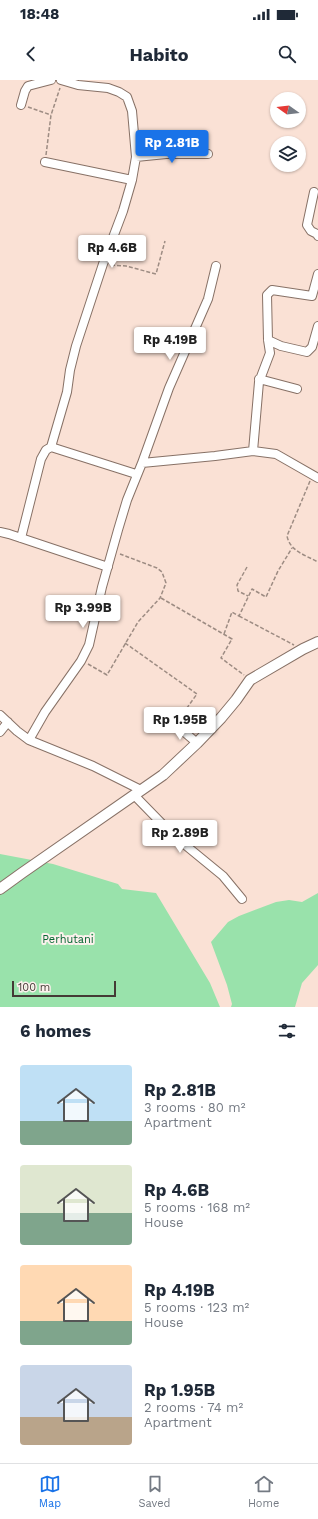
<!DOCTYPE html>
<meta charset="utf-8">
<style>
body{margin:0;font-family:"Work Sans",sans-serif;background:#f2f2f3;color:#1f2937;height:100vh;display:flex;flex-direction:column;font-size:15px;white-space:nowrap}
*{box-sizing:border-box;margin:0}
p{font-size:13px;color:#747a83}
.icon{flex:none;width:22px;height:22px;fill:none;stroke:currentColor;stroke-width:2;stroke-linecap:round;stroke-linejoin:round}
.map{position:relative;height:927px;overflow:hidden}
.sheet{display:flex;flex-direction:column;background:#fff;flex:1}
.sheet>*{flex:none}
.needle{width:26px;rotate:284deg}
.buttons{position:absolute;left:270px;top:12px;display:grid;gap:8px}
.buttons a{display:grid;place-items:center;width:36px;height:36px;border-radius:50%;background:#fff;box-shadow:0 1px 3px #0004;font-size:20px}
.scale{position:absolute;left:12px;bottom:10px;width:104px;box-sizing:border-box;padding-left:4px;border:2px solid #443a35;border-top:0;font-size:11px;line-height:14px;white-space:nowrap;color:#443a35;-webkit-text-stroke:3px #fcf1ed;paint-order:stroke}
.price{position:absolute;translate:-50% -34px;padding:0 9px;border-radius:4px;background:#fff;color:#222;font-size:13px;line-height:26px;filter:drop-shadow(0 1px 2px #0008)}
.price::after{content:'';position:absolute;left:50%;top:24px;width:12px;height:9px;margin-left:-6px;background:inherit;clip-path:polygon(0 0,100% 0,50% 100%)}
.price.selected{background:#1a73e8;color:#fff}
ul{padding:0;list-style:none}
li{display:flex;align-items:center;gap:12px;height:100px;padding:0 20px}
li span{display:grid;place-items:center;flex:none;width:112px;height:80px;border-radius:4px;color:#555}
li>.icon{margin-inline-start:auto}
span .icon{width:48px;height:48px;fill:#fffc;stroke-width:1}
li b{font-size:17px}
h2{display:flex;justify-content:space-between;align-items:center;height:48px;padding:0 20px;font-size:17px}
.status{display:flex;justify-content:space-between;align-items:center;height:28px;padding:0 20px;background:#fff;direction:ltr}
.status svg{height:11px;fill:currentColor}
header{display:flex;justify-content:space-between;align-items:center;height:52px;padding:0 20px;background:#fff;font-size:18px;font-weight:700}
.tab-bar{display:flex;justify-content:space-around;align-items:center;height:56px;border-top:1px solid #e0e1e3;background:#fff;font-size:11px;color:#747a83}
.tab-bar a{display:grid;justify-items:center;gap:2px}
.tab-bar .selected{color:#1a73e8}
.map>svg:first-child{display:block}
.green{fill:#99e2ab}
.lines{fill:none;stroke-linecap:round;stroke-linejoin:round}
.minor-casing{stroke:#877166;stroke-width:10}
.tertiary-casing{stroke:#877166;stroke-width:12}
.path{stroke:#9d8c83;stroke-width:1.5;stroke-dasharray:4 2;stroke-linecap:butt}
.minor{stroke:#fff;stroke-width:8}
.tertiary{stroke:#fff;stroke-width:10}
.labels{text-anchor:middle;stroke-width:4;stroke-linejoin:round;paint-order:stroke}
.park-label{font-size:11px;fill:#066632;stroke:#fcf1ed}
</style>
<div class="status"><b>18:48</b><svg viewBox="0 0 49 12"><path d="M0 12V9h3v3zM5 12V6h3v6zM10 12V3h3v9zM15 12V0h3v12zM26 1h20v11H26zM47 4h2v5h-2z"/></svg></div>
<header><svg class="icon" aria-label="back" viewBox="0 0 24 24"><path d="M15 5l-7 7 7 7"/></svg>Habito<svg class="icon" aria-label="search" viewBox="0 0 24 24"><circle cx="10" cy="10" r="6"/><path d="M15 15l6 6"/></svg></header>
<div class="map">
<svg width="318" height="927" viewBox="0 0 318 927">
<rect width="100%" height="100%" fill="#fae1d5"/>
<path class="green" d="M0,774L53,784L118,804L122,809L156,813L210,903L220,927H0Z
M318,813V885L302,903L295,927H231L232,924L227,905L211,862L228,842L239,836L276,822L289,820L302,822Z"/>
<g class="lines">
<defs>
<path id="minor" d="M61,0L78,5L108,8L119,12L127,17L132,31L136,77L132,100L123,131L103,184L76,266L70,290L67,312L51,367L136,394
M21,25L25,11L28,6L51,0
M136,77L166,74H208
M45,82L132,100
M314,112L307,145L311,151L317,154L318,156
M268,260L281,266L307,272L312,267L318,246
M259,299L297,309
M253,371L259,302L270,273L268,260L267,215L272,210L312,216L318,194
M142,383L169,308L208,219L216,186
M0,452L9,454L108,487
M21,458L41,379L46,370L51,367
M0,635L17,651L29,660
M175,644L197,663
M0,652L8,642
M141,710L93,686L29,660L45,632L81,581L89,565L102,507L118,450L127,420L142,383L215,376L253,371L276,374L318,398
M134,715L173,755L223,796L242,819"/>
<path id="tertiary" d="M0,809L22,793L163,695L197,663L221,638L236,620L250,600L303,569L318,562"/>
</defs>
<use href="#minor" class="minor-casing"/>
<use href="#tertiary" class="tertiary-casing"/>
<path class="path" d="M28,27L51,35
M46,75L51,35L60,8
M111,185L126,186L156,194L165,161
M310,401L287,456C290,471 305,475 318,482
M247,487L237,505L238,511L248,516
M161,518L232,559L221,578L244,595
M239,536L294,565
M224,554L232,532L239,536L252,509L266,517L278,491L292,468
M125,563L197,614L179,639
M88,584L107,595L138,542L160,518L166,503L162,492L157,488L120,474"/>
<use href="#minor" class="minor"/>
<use href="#tertiary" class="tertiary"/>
</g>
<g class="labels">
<g class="park-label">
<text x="68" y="863">Perhutani</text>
</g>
</g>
</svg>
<div class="buttons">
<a><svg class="needle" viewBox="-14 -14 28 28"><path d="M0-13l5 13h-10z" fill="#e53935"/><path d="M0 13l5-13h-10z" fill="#747a83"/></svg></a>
<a><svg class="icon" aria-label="layers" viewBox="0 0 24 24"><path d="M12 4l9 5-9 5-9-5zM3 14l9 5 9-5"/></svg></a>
</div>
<div class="scale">100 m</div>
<b class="price selected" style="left:172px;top:84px">Rp 2.81B</b>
<b class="price" style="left:112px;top:189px">Rp 4.6B</b>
<b class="price" style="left:170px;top:281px">Rp 4.19B</b>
<b class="price" style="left:83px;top:549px">Rp 3.99B</b>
<b class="price" style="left:180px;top:661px">Rp 1.95B</b>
<b class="price" style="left:180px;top:774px">Rp 2.89B</b>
</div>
<section class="sheet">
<h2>6 homes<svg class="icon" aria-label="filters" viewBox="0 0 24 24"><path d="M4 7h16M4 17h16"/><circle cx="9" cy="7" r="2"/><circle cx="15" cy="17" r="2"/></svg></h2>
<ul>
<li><span style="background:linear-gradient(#bfe0f5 70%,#7fa58c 0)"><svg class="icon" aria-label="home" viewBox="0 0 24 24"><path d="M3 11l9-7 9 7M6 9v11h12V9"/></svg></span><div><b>Rp 2.81B</b><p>3 rooms · 80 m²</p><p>Apartment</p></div></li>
<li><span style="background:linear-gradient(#dfe7d0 60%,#7fa58c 0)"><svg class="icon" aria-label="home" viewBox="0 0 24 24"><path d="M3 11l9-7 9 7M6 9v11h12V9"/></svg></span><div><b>Rp 4.6B</b><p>5 rooms · 168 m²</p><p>House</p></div></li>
<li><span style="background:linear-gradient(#ffd9b3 70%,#7fa58c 0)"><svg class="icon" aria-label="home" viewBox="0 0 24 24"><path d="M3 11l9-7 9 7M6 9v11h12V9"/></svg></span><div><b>Rp 4.19B</b><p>5 rooms · 123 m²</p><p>House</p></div></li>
<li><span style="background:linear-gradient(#c9d6e8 65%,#b9a48a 0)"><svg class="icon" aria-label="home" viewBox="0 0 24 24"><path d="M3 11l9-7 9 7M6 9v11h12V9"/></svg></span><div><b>Rp 1.95B</b><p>2 rooms · 74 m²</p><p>Apartment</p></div></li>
</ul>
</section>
<nav class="tab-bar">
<a class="selected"><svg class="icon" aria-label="map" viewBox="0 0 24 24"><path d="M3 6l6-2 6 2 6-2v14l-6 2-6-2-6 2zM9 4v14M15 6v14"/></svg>Map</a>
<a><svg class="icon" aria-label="saved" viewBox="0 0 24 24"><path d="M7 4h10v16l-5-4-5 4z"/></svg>Saved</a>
<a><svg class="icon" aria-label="home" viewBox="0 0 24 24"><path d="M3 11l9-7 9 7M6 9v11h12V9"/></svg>Home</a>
</nav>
